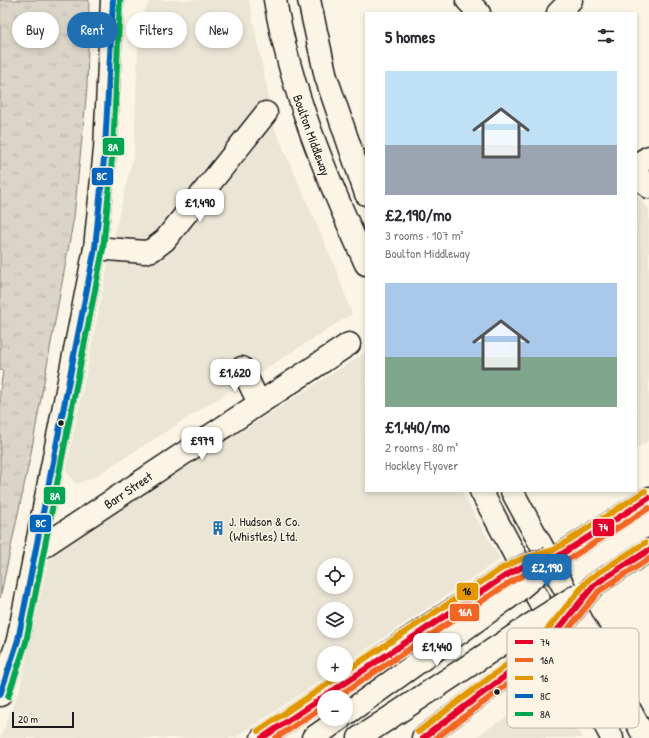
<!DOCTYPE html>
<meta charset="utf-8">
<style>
body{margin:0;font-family:"Patrick Hand",sans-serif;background:#f2f2f3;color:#2b2b33;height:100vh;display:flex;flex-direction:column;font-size:15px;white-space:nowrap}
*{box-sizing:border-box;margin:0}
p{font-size:13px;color:#7c7c81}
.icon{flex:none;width:22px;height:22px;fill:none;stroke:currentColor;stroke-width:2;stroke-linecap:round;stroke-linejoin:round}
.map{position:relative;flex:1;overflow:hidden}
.details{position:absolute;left:365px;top:12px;width:272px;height:480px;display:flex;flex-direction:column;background:#fff;border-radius:0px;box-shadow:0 2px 6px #0003}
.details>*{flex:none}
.guide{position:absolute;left:12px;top:12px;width:293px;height:36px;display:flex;gap:8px}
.fabs{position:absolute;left:317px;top:558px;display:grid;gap:8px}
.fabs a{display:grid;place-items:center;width:36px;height:36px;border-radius:50%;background:#fff;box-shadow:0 2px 6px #0003;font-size:20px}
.scale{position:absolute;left:12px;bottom:10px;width:62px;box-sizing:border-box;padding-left:4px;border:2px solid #1c1c1c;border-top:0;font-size:11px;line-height:14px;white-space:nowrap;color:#1c1c1c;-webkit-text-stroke:3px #fcf5e5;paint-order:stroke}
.price{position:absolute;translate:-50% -34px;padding:0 9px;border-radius:8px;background:#fff;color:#222;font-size:13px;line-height:26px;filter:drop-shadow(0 1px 2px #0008)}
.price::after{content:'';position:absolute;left:50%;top:24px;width:12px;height:9px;margin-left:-6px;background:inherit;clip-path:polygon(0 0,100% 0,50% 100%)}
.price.selected{background:#1f6fb2;color:#fff}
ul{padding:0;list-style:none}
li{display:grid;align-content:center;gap:8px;height:212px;padding:0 20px}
li span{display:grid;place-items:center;height:124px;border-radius:0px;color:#555}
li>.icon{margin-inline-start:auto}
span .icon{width:72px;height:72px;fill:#fffc;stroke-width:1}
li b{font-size:17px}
h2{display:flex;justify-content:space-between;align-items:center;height:48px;padding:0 20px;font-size:17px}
.pill{padding:0 14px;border-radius:18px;background:#fff;box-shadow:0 2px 6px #0003;font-size:14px;line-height:36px}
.pill.selected{background:#1f6fb2;color:#fff}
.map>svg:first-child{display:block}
.built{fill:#ebe5d6;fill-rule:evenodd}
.grass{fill:url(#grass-tufts);stroke:#7c7872}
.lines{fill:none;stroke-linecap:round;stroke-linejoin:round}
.minor-casing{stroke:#1c1c1c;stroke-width:25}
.secondary-casing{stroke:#1c1c1c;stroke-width:25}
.trunk-casing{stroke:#1c1c1c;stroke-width:25}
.minor{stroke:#fcf5e5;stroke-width:22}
.secondary{stroke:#fcf5e5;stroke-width:22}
.trunk{stroke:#fcf5e5;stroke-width:22}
.secondary-bridge-casing{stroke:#1c1c1c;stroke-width:25;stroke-linecap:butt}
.secondary-bridge{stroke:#fcf5e5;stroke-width:22}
.bus-1-casing{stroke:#fcf5e5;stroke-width:9}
.bus-2-casing{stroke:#fcf5e5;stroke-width:9}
.bus-3-casing{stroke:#fcf5e5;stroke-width:9}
.bus-4-casing{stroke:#fcf5e5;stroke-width:9}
.bus-5-casing{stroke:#fcf5e5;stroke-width:9}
.bus-1{stroke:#e4002b;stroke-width:6}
.bus-2{stroke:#f26522;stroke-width:6}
.bus-3{stroke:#e19803;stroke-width:6}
.bus-4{stroke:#0065bd;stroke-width:6}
.bus-5{stroke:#00a651;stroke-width:6}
.bus-dot{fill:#1c1c1c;stroke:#fcf5e5;stroke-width:1.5}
.labels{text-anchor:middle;stroke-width:3;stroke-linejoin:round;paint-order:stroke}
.street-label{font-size:13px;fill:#1c1c1c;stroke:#fcf5e5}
.poi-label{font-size:13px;fill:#1c1c1c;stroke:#fcf5e5;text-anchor:start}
.key{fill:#fcf5e5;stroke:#b9b4a9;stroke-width:1}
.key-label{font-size:11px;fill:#1c1c1c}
.line-badge{stroke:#fcf5e5;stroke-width:1.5}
.badge-label{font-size:11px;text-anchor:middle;font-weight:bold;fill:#fff}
.pale-badge-label{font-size:11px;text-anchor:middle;font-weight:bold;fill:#111}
</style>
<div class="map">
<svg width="649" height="738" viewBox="0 0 649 738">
<defs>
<pattern id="grass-tufts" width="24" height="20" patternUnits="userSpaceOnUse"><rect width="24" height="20" fill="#dbd5c8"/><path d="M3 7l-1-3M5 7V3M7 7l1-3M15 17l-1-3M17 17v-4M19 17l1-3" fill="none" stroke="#bbb6ab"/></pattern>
</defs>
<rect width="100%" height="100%" fill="#fcf5e5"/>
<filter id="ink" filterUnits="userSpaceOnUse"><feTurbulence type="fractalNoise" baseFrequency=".025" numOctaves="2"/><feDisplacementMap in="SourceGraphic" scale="8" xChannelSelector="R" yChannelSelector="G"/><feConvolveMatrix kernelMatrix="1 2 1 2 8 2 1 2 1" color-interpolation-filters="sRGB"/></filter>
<g filter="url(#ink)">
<path class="built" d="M150,0H249L275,129L336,269L352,314L94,477L76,484L66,471L116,226L134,153L139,21Z
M636,194L649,209V440L636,449Z
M366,352V491H461L500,559L346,663V653H324V675H329L235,738H0L20,688L50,554ZM324,565H346V587H324ZM324,609H346V631H324Z
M552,687L583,738H474L533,700Z"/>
<path class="grass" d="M0,0H89L87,88L74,217L31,453L0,598V391L3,371L0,370Z"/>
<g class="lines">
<defs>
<path id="minor" d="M467,0L479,13
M558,13L571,0
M636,165L649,157
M636,173L649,187
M95,248L145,252L152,250L165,240L266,113
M242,368L259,403
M36,551L349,344"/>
<path id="secondary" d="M557,557L649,498
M594,585L649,550
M346,714L515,593
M262,738L423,629L505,576
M313,738L340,719
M359,738L532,624
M423,738L544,647"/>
<path id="trunk" d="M275,0C291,93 327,178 366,264
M309,0L326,77L366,194
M481,491L612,738
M512,491L645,738
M0,695L18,640L95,248L105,149L112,0"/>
</defs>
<use href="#minor" class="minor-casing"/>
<use href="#secondary" class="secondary-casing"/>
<use href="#trunk" class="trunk-casing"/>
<use href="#minor" class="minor"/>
<use href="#secondary" class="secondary"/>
<use href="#trunk" class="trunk"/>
<defs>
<path id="secondary-bridge" d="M505,576L524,566L548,559
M515,593L557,557
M532,624L579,594
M544,647L594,585"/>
</defs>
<use href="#secondary-bridge" class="secondary-bridge-casing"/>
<use href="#secondary-bridge" class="secondary-bridge"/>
<defs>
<path id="bus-1" d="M262,738L505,576L524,566L557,557L649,498
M423,738L544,647L594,585L649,550"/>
<path id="bus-2" d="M337,697L509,583L527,573L561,564L649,508
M276,738L324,706
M436,738L549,653L599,591L649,559"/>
<path id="bus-3" d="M346,671L501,569L521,559L554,550L645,491
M258,731L341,675
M418,732L538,641L589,579L645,543"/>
<path id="bus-4" d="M0,695L18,640L95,248L105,149L113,0"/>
<path id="bus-5" d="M8,697L26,642L103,249L113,149L120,0"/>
</defs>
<use href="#bus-1" class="bus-1-casing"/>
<use href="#bus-2" class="bus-2-casing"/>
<use href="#bus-3" class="bus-3-casing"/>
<use href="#bus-4" class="bus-4-casing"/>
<use href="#bus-5" class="bus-5-casing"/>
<use href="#bus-1" class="bus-1"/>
<use href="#bus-2" class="bus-2"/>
<use href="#bus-3" class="bus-3"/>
<use href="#bus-4" class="bus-4"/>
<use href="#bus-5" class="bus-5"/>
</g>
</g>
<defs>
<symbol id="building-bare" viewBox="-9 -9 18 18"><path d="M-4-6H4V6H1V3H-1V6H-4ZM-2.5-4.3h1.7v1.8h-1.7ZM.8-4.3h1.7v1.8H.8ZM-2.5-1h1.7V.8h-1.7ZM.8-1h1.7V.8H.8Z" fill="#1f6fb2" stroke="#fcf5e5" stroke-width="2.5" paint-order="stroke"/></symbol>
</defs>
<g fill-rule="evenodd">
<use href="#building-bare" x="208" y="518" width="20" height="20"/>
</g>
<g class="bus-dot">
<circle cx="61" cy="423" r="3.5"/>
<circle cx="497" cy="692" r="3.5"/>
</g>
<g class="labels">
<g class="street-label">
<text transform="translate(312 135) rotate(70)" y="5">Boulton Middleway</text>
<text transform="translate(128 490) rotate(-34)" y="5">Barr Street</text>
</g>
<g class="poi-label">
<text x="229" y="526">J. Hudson &amp; Co.<tspan x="229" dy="15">(Whistles) Ltd.</tspan></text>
</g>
</g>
<rect x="507" y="628" width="132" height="100" rx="6" class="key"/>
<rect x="515" y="640" width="18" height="4" fill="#e4002b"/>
<rect x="515" y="658" width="18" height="4" fill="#f26522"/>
<rect x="515" y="676" width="18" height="4" fill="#e19803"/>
<rect x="515" y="694" width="18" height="4" fill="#0065bd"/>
<rect x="515" y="712" width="18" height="4" fill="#00a651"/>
<g class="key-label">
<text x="540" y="646">74</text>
<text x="540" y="664">16A</text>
<text x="540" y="682">16</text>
<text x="540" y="700">8C</text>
<text x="540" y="718">8A</text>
</g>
<g class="line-badge">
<rect x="102" y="137" width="23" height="19" rx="4" fill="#00a651"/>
<rect x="91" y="167" width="23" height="19" rx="4" fill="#0065bd"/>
<rect x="43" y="486" width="23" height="19" rx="4" fill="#00a651"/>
<rect x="29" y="514" width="23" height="19" rx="4" fill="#0065bd"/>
<rect x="592" y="518" width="23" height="19" rx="4" fill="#e4002b"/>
<rect x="456" y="582" width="23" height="19" rx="4" fill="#e19803"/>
<rect x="449" y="603" width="31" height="19" rx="4" fill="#f26522"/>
</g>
<g class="badge-label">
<text x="113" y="151">8A</text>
<text x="102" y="180">8C</text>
<text x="55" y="500">8A</text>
<text x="41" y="527">8C</text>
<text x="603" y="531">74</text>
<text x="465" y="616">16A</text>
</g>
<g class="pale-badge-label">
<text x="467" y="595">16</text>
</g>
</svg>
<div class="fabs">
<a><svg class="icon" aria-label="locate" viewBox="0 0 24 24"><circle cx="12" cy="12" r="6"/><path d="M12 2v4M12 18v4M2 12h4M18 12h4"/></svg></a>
<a><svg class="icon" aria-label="layers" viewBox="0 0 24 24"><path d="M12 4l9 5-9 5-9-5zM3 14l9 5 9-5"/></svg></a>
<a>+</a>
<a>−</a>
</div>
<div class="scale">20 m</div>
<b class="price" style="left:200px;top:223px">£1,490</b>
<b class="price" style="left:235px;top:393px">£1,620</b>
<b class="price" style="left:202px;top:461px">£979</b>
<b class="price selected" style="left:547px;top:588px">£2,190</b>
<b class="price" style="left:437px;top:667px">£1,440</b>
<div class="guide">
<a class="pill">Buy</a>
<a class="pill selected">Rent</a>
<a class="pill">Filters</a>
<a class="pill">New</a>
</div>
<section class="details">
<h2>5 homes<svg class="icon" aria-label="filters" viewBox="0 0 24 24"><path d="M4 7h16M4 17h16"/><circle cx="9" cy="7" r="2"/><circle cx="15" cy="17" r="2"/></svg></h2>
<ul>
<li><span style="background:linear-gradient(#bfe0f5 60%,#9aa5b1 0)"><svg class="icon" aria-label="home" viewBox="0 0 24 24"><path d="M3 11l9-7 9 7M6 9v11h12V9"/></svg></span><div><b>£2,190/mo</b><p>3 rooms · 107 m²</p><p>Boulton Middleway</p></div></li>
<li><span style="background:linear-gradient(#a9c7e8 60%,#7fa58c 0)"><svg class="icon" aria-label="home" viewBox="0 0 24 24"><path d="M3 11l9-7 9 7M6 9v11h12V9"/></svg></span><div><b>£1,440/mo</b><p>2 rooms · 80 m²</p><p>Hockley Flyover</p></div></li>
</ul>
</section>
</div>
